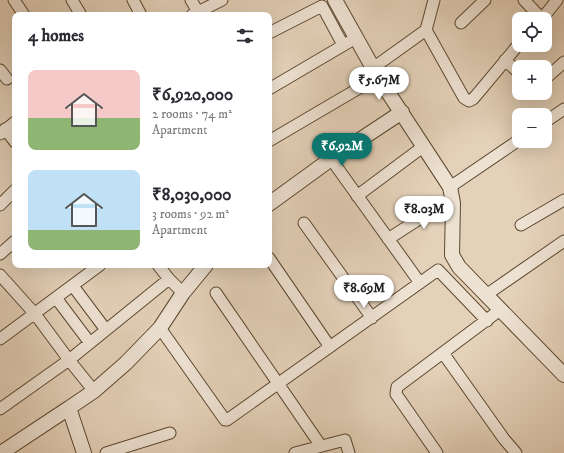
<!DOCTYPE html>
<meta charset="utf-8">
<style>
body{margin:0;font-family:"IM FELL DW Pica",serif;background:#f2f2f3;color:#2b2b33;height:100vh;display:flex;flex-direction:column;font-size:15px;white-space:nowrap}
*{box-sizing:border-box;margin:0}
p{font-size:13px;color:#7c7c81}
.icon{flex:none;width:22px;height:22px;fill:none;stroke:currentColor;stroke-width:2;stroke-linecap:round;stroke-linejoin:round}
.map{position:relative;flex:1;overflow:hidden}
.drawer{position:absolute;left:12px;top:12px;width:260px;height:256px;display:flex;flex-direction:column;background:#fff;border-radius:8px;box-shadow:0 4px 16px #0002}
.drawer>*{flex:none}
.controls{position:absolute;left:512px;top:12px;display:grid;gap:8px}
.controls a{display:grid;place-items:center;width:40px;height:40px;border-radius:8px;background:#fff;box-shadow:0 4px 16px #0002;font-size:20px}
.price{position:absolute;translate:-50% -34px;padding:0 9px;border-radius:14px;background:#fff;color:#222;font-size:13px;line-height:26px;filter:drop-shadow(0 1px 2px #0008)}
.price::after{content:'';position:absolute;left:50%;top:24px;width:12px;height:9px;margin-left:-6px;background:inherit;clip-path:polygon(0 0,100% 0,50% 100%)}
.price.active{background:#0f766e;color:#fff}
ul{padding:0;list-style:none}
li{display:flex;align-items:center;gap:12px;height:100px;padding:0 16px}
li span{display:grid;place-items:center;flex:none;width:112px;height:80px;border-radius:8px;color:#555}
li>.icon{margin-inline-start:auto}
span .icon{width:48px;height:48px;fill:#fffc;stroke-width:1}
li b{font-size:17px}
h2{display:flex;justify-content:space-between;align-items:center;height:48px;padding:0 16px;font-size:17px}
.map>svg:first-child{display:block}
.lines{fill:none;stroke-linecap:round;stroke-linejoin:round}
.minor-casing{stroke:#5c482e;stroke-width:13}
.tertiary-casing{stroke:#5c482e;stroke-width:16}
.minor{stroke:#ede1d2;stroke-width:11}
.tertiary{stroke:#ede1d2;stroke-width:14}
</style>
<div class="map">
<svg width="564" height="453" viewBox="0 0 564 453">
<rect width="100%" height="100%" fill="#e4d1b9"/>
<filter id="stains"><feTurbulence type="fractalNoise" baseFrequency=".005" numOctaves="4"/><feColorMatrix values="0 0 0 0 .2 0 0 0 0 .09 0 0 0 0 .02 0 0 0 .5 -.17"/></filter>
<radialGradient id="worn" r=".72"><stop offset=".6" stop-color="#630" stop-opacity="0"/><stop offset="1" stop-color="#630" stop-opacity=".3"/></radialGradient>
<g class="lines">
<defs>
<path id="minor" d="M14,0L24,15
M72,0L81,15
M133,0L141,15
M191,0L198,12
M524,0L542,19
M192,15L222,0
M542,19L557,0
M461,23L485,0
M426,30L464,98L469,101L473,99L479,92L519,44
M269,33L322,6L343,45
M505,60L519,73
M373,68L426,30L434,0
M0,70L7,79
M545,79L564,62
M269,89L349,42
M545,122L564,109
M5,129L15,142
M0,134L15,122
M269,141L378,77
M331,159L420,283
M450,187L519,140
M357,196L424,146
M0,205L15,190
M304,223L372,318
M521,225L564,200
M388,239L441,205L453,203
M0,254L15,241
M269,258L330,347
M158,265L169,279L183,293
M0,275L35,314L69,360L94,391
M73,286L106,330
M216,293L321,446
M486,295L564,241
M56,298L90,343
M160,328L225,420H227L438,270L487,321
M0,339L100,265
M443,353L504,439L516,453
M0,409L69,360L169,279
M106,453L170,433
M295,453L345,440L349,453
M437,453L396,394L397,387L500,310"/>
<path id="tertiary" d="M335,0L378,77L450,187L453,203L452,255L459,267L564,375
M269,204L331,159L402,112
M1,453L69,408
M84,453L69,408L94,391L126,363L160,328L183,293L206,265"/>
</defs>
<use href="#minor" class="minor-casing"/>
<use href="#tertiary" class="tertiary-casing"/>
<use href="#minor" class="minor"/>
<use href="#tertiary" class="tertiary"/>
</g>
<rect width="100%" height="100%" filter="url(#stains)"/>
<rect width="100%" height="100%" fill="url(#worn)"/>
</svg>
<div class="controls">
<a><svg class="icon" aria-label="locate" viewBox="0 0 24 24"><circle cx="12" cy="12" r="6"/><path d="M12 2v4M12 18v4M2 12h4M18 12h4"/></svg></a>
<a>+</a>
<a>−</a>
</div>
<b class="price" style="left:379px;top:101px">₹5.67M</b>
<b class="price active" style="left:342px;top:167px">₹6.92M</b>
<b class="price" style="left:424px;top:230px">₹8.03M</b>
<b class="price" style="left:364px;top:309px">₹8.69M</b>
<section class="drawer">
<h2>4 homes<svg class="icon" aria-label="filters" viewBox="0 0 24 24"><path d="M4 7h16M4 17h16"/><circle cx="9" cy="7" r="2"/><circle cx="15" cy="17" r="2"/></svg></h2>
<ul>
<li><span style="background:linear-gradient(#f6c9c9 60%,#8fb573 0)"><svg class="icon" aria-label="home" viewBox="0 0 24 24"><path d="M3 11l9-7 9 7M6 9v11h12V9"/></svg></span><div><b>₹6,920,000</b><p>2 rooms · 74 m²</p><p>Apartment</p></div></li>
<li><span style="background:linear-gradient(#bfe0f5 75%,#8fb573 0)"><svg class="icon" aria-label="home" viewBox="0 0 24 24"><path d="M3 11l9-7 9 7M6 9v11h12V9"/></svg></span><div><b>₹8,030,000</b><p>3 rooms · 92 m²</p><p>Apartment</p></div></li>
</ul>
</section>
</div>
